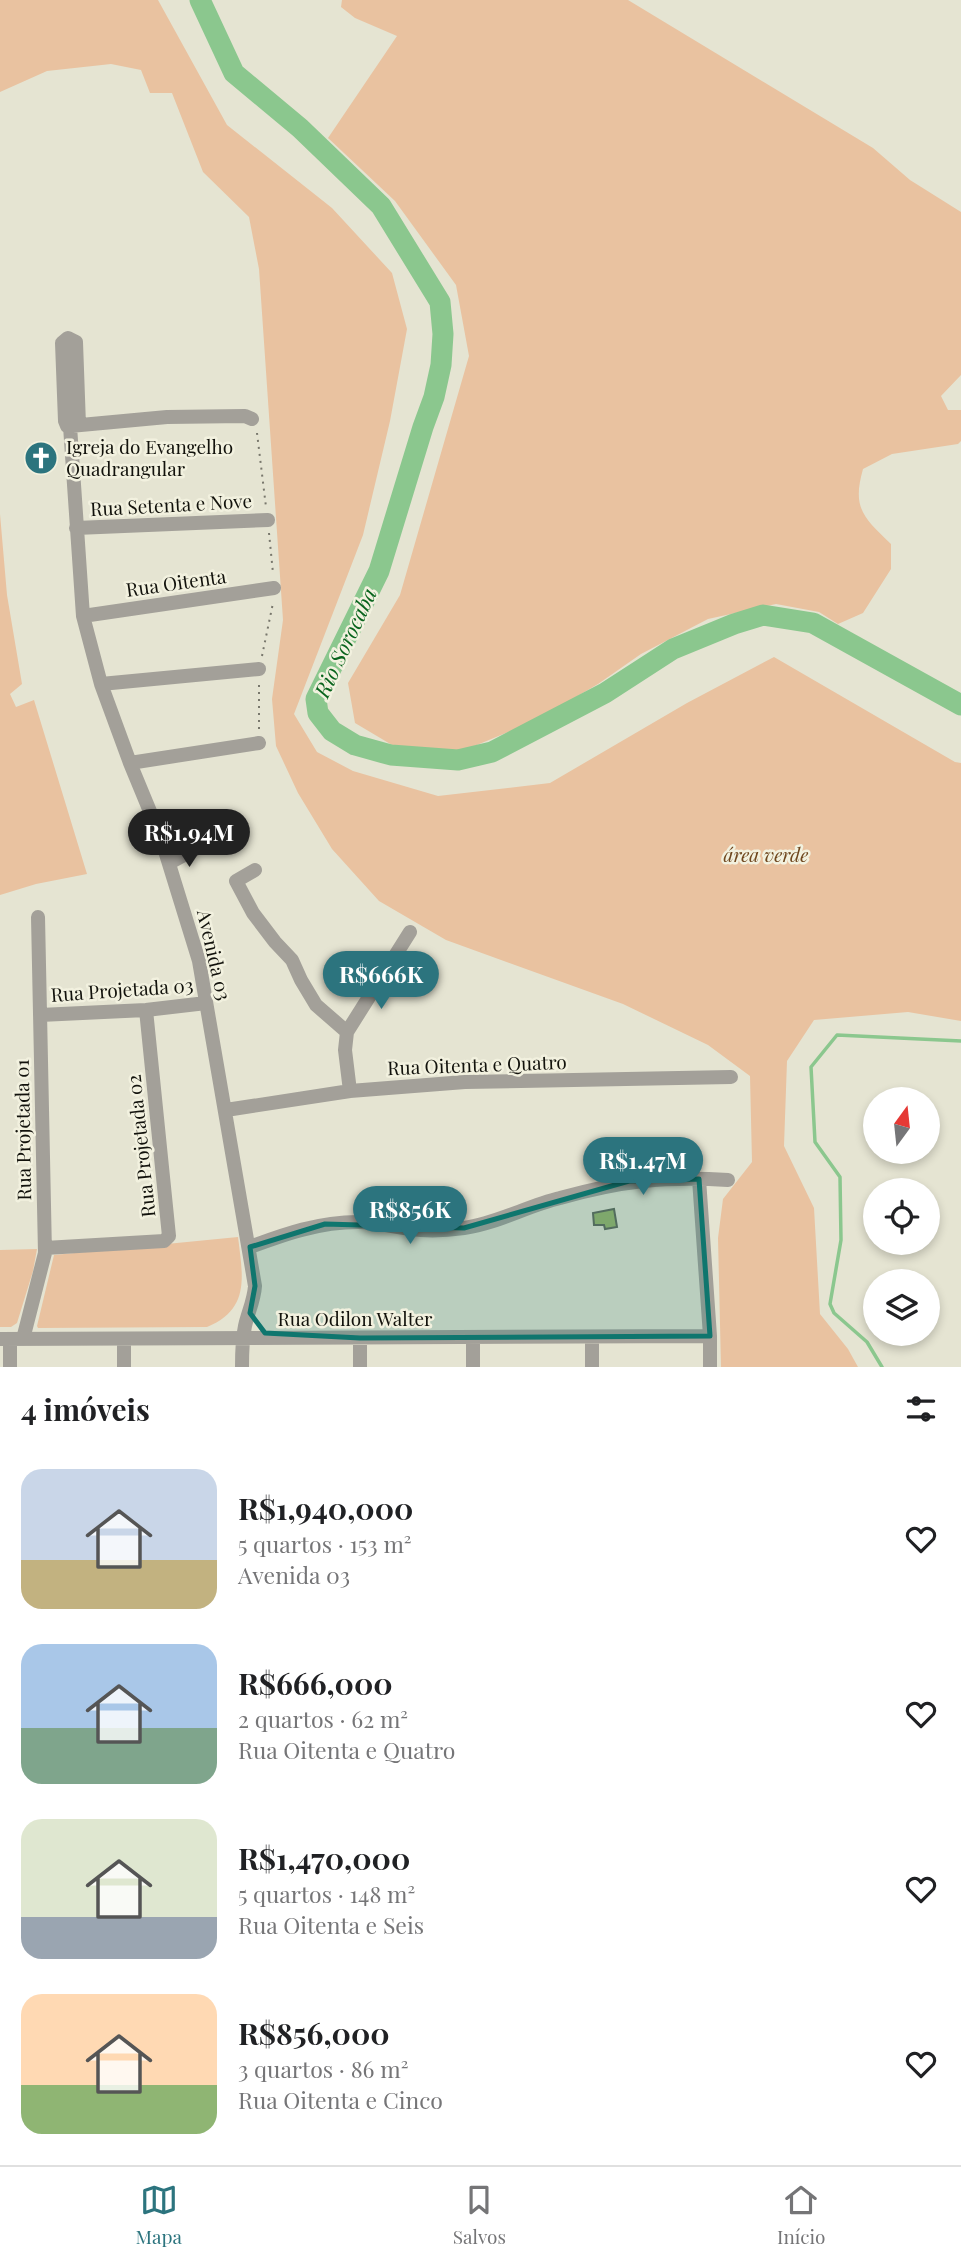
<!DOCTYPE html>
<html lang="pt">
<meta charset="utf-8">
<style>
body{margin:0;font-family:"Playfair Display",serif;background:#f6f6f6;color:#202124;height:100vh;display:flex;flex-direction:column;font-size:26px;white-space:nowrap}
*{box-sizing:border-box;margin:0}
p{font-size:23px;color:#757577}
.icon{flex:none;width:38px;height:38px;fill:none;stroke:currentColor;stroke-width:2;stroke-linecap:round;stroke-linejoin:round}
.map{position:relative;height:1367px;overflow:hidden}
.drawer{display:flex;flex-direction:column;background:#fff;flex:1}
.drawer>*{flex:none}
.needle{width:46px;rotate:15deg}
.controls{position:absolute;left:863px;top:1087px;display:grid;gap:14px}
.controls a{display:grid;place-items:center;width:77px;height:77px;border-radius:50%;background:#fff;box-shadow:0 4px 10px #0003;font-size:35px}
.price{position:absolute;translate:-50% -60px;padding:0 16px;border-radius:24px;background:#2c747e;color:#fff;font-size:23px;line-height:46px;filter:drop-shadow(0 2px 4px #0008)}
.price::after{content:'';position:absolute;left:50%;top:42px;width:21px;height:16px;margin-left:-10px;background:inherit;clip-path:polygon(0 0,100% 0,50% 100%)}
.price.current{background:#222;color:#fff}
ul{padding:0;list-style:none}
li{display:flex;align-items:center;gap:21px;height:175px;padding:0 21px}
li span{display:grid;place-items:center;flex:none;width:196px;height:140px;border-radius:21px;color:#555}
li>.icon{margin-inline-start:auto}
span .icon{width:84px;height:84px;fill:#fffc;stroke-width:1}
li b{font-size:30px}
h2{display:flex;justify-content:space-between;align-items:center;height:84px;padding:0 21px;font-size:30px}
.menu{display:flex;justify-content:space-around;align-items:center;height:98px;border-top:2px solid #e0e0e0;background:#fff;font-size:19px;color:#757577}
.menu a{display:grid;justify-items:center;gap:4px}
.menu .current{color:#2c747e}
.map>svg:first-child{display:block}
.green{fill:#e9c2a0}
.lines{fill:none;stroke-linecap:round;stroke-linejoin:round}
.stream{stroke:#8bc78e;stroke-width:3.5}
.river{stroke:#8bc78e;stroke-width:21}
.building{fill:#9ab46c;stroke:#63695a;stroke-width:2}
.path{stroke:#78776c;stroke-width:2;stroke-dasharray:2 5;stroke-linecap:butt}
.minor{stroke:#a3a099;stroke-width:14}
.marked{fill:#0f766e;fill-opacity:0.2;stroke:#0f766e;stroke-width:5;stroke-linejoin:round}
.labels{text-anchor:middle;stroke-width:5;stroke-linejoin:round;paint-order:stroke}
.poi-label{font-size:19px;fill:#12120c;stroke:#f2f1df;text-anchor:start}
.street-label{font-size:19px;fill:#12120c;stroke:#f2f1df}
.park-label{font-size:19px;font-style:italic;fill:#6f471e;stroke:#f2f1df}
.water-label{font-size:21px;font-style:italic;fill:#09641d;stroke:#f2f1df}
</style>
<div class="map">
<svg width="961" height="1367" viewBox="0 0 961 1367">
<rect width="100%" height="100%" fill="#e5e4d2"/>
<path class="green" d="M0,0H158L227,125L332,208L392,273L407,329L390,421L363,535L294,714L317,752L353,771L438,796L550,783L687,703L774,657L955,762L961,763V1021L908,1012L814,1020L787,1061L784,1146L814,1208L820,1314L848,1349L858,1367H721L718,1238L723,1199L752,1162L750,1076L708,1045L623,1004L446,940L379,901L332,849L298,793L276,746L272,699L283,620L259,269L249,217L203,172L172,93H150L141,70L111,64L47,71L0,92Z
M342,0H628L873,148L910,180L961,212V375L941,396L948,410H961V441L958,444L892,454L863,469C852,508 863,517 891,544V569L863,613L838,624L819,612L776,604L708,619L641,654L598,684L537,720L460,752L392,745L355,723L348,683L400,595L469,356L456,285L395,201L328,138L397,36L355,18L341,7Z
M0,514L7,595L22,684L10,694L16,707L34,700L87,874L36,884L0,895Z
M238,1237C243,1277 250,1309 207,1327L38,1328L37,1326L54,1255Z
M37,1249L33,1271L17,1323L11,1327H0V1250Z"/>
<g class="lines">
<path class="stream" d="M882,1367L867,1342L834,1313L830,1304L841,1240L840,1177L815,1142L811,1067L837,1035L961,1041"/>
<path class="river" d="M200,0L234,73L300,128L381,206L440,302L443,334L441,365L434,397L423,427L379,571L316,699L318,713L332,731L355,745L391,755L458,760L492,752L605,693L673,649L734,624L763,615L813,623L961,705"/>
</g>
<path class="building" d="M614,1209L617,1227L605,1229L604,1225H594L593,1213Z"/>
<g class="lines">
<path class="path" d="M257,433L266,507
M269,533L273,573
M262,656L273,603
M259,729V682"/>
<path class="minor" d="M79,425L76,342L68,338L62,343L65,421L67,426H70L167,417L245,416L252,419
M70,426L83,616L101,684L130,763L161,838L199,961L255,1286C254,1301 248,1312 245,1326C242,1340 242,1353 242,1367
M76,528L268,520
M83,616L274,588
M101,684L259,669
M130,763L259,743
M169,863L232,829
M255,870L236,881L253,913L275,942L292,960L301,980L316,1005L347,1032
M40,1015L146,1010L206,1003
M350,1091L345,1050L347,1032L410,932
M226,1110L350,1091L465,1082L731,1077
M699,1179L710,1336V1367
M250,1247C285,1234 319,1222 358,1222C379,1222 400,1229 421,1230C435,1231 450,1230 464,1228C498,1223 527,1206 560,1198C621,1181 665,1176 728,1180
M45,1248L164,1241L169,1236L146,1010
M592,1338V1367
M0,1339L710,1336
M10,1339V1367
M23,1339L45,1253L38,917
M473,1339V1367
M124,1367V1339
M360,1367V1338"/>
</g>
<path class="marked" d="M699,1179L710,1336L360,1338L265,1333L250,1313L255,1286L250,1247L325,1224L464,1228L629,1181Z"/>
<defs>
<symbol id="church-disc" viewBox="-11 -11 22 22"><circle r="9.5" fill="#2c747e" stroke="#f2f1df"/><path d="M-1.2-6h2.4v3.5h3.3v2.4h-3.3V6h-2.4V-.1h-3.3v-2.4h3.3Z" fill="#fff"/></symbol>
</defs>
<g fill-rule="evenodd">
<use href="#church-disc" x="22" y="439" width="38" height="38"/>
</g>
<g class="labels">
<g class="poi-label">
<text x="66" y="454">Igreja do Evangelho<tspan x="66" dy="22">Quadrangular</tspan></text>
</g>
<g class="street-label">
<text transform="translate(171 505) rotate(-3)" y="7">Rua Setenta e Nove</text>
<text transform="translate(176 583) rotate(-8)" y="7">Rua Oitenta</text>
<text transform="translate(214 955) rotate(77)" y="7">Avenida 03</text>
<text transform="translate(122 990) rotate(-4)" y="7">Rua Projetada 03</text>
<text transform="translate(477 1065) rotate(-2)" y="7">Rua Oitenta e Quatro</text>
<text transform="translate(23 1130) rotate(-91)" y="7">Rua Projetada 01</text>
<text transform="translate(141 1146) rotate(-96)" y="7">Rua Projetada 02</text>
<text x="355" y="1326">Rua Odilon Walter</text>
</g>
<g class="park-label">
<text x="766" y="862">área verde</text>
</g>
<g class="water-label">
<text transform="translate(346 643) rotate(-65)" y="7">Rio Sorocaba</text>
</g>
</g>
</svg>
<div class="controls">
<a><svg class="needle" viewBox="-14 -14 28 28"><path d="M0-13l5 13h-10z" fill="#e53935"/><path d="M0 13l5-13h-10z" fill="#757577"/></svg></a>
<a><svg class="icon" aria-label="locate" viewBox="0 0 24 24"><circle cx="12" cy="12" r="6"/><path d="M12 2v4M12 18v4M2 12h4M18 12h4"/></svg></a>
<a><svg class="icon" aria-label="layers" viewBox="0 0 24 24"><path d="M12 4l9 5-9 5-9-5zM3 14l9 5 9-5"/></svg></a>
</div>
<b class="price current" style="left:189px;top:869px">R$1.94M</b>
<b class="price" style="left:381px;top:1011px">R$666K</b>
<b class="price" style="left:643px;top:1197px">R$1.47M</b>
<b class="price" style="left:410px;top:1246px">R$856K</b>
</div>
<section class="drawer">
<h2>4 imóveis<svg class="icon" aria-label="filters" viewBox="0 0 24 24"><path d="M4 7h16M4 17h16"/><circle cx="9" cy="7" r="2"/><circle cx="15" cy="17" r="2"/></svg></h2>
<ul>
<li><span style="background:linear-gradient(#c9d6e8 65%,#c2b280 0)"><svg class="icon" aria-label="home" viewBox="0 0 24 24"><path d="M3 11l9-7 9 7M6 9v11h12V9"/></svg></span><div><b>R$1,940,000</b><p>5 quartos · 153 m²</p><p>Avenida 03</p></div><svg class="icon" aria-label="heart" viewBox="0 0 24 24"><path d="M12 20l-8-8c-3-5 5-10 8-4 3-6 11-1 8 4z"/></svg></li>
<li><span style="background:linear-gradient(#a9c7e8 60%,#7fa58c 0)"><svg class="icon" aria-label="home" viewBox="0 0 24 24"><path d="M3 11l9-7 9 7M6 9v11h12V9"/></svg></span><div><b>R$666,000</b><p>2 quartos · 62 m²</p><p>Rua Oitenta e Quatro</p></div><svg class="icon" aria-label="heart" viewBox="0 0 24 24"><path d="M12 20l-8-8c-3-5 5-10 8-4 3-6 11-1 8 4z"/></svg></li>
<li><span style="background:linear-gradient(#dfe7d0 70%,#9aa5b1 0)"><svg class="icon" aria-label="home" viewBox="0 0 24 24"><path d="M3 11l9-7 9 7M6 9v11h12V9"/></svg></span><div><b>R$1,470,000</b><p>5 quartos · 148 m²</p><p>Rua Oitenta e Seis</p></div><svg class="icon" aria-label="heart" viewBox="0 0 24 24"><path d="M12 20l-8-8c-3-5 5-10 8-4 3-6 11-1 8 4z"/></svg></li>
<li><span style="background:linear-gradient(#ffd9b3 65%,#8fb573 0)"><svg class="icon" aria-label="home" viewBox="0 0 24 24"><path d="M3 11l9-7 9 7M6 9v11h12V9"/></svg></span><div><b>R$856,000</b><p>3 quartos · 86 m²</p><p>Rua Oitenta e Cinco</p></div><svg class="icon" aria-label="heart" viewBox="0 0 24 24"><path d="M12 20l-8-8c-3-5 5-10 8-4 3-6 11-1 8 4z"/></svg></li>
</ul>
</section>
<nav class="menu">
<a class="current"><svg class="icon" aria-label="map" viewBox="0 0 24 24"><path d="M3 6l6-2 6 2 6-2v14l-6 2-6-2-6 2zM9 4v14M15 6v14"/></svg>Mapa</a>
<a><svg class="icon" aria-label="saved" viewBox="0 0 24 24"><path d="M7 4h10v16l-5-4-5 4z"/></svg>Salvos</a>
<a><svg class="icon" aria-label="home" viewBox="0 0 24 24"><path d="M3 11l9-7 9 7M6 9v11h12V9"/></svg>Início</a>
</nav>
